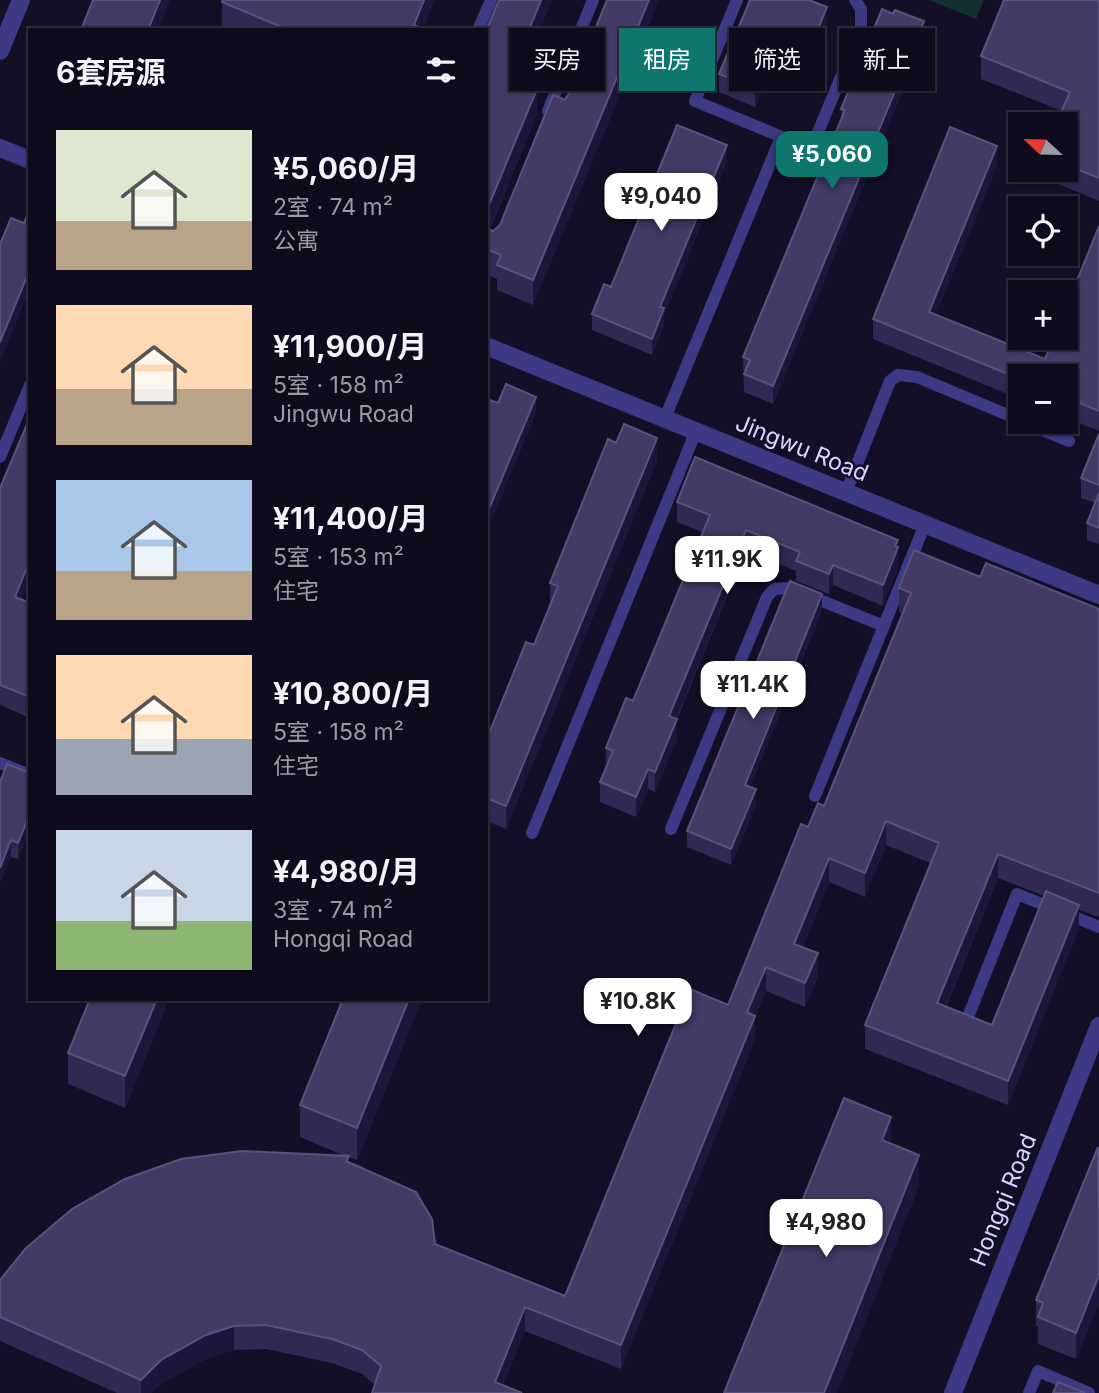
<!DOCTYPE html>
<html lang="zh">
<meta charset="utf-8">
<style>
body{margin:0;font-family:Inter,"Noto Sans SC",sans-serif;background:#1c1929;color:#f1f3f6;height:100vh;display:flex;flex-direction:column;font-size:26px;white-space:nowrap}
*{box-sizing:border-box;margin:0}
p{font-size:23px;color:#9b9ba3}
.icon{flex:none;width:38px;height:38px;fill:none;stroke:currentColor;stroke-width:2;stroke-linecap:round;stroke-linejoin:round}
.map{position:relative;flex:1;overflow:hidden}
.drawer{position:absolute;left:28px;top:28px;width:460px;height:973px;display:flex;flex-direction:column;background:#0e0b1c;border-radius:0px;box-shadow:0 2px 5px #0004,0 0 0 2px #2e2b3b}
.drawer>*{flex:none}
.top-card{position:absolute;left:509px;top:28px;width:485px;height:63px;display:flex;gap:14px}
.needle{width:46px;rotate:292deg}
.buttons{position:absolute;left:1008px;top:112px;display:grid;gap:14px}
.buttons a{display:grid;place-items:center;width:70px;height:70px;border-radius:0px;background:#0e0b1c;box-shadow:0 2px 5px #0004,0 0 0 2px #2e2b3b;font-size:35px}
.price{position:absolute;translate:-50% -60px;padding:0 16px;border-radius:14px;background:#fff;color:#222;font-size:23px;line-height:46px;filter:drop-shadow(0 2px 4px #0008)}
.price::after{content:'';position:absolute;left:50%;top:42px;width:21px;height:16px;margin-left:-10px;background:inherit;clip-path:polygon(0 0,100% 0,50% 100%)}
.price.active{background:#0f766e;color:#fff}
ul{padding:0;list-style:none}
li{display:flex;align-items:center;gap:21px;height:175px;padding:0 28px}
li span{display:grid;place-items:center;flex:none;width:196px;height:140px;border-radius:0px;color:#555}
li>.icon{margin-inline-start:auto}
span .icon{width:84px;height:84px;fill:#fffc;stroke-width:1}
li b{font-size:30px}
h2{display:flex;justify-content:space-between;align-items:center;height:84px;padding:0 28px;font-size:30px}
.pill{padding:0 24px;border-radius:0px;background:#0e0b1c;box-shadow:0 2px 5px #0004,0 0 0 2px #2e2b3b;font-size:24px;line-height:63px}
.pill.active{background:#0f766e;color:#fff}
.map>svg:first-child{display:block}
.green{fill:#12302f}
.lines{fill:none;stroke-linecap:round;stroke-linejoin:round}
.service{stroke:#3d3a85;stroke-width:12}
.minor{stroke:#3d3a85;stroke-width:18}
.tertiary{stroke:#3d3a85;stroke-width:18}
.wall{fill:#312854;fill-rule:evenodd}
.shaded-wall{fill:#1d163a}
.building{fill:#433a66;stroke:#5a527e;stroke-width:2}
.labels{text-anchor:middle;stroke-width:5;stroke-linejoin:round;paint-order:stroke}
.street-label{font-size:23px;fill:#d9d4ff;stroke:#130f26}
</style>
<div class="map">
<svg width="1099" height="1393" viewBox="0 0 1099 1393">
<rect width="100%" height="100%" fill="#130f26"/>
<path class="green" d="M929,0H984L976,19Z"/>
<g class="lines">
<path class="service" d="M737,0L695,101L811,149L861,29V9L855,0
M478,30L491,0
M548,111L593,0
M665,418L781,137
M1023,422L1069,441
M0,457L30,385
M846,492L890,381L898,375L917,377L1020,420
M0,763L30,775
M815,796L925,524
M671,829L767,597L774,589L790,588L884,626
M532,833L696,431
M968,1017L1017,894L1099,927
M1029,1393L1038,1371L1089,1393"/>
<path class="minor" d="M0,148L30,160
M486,346L1099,595
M953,1393L1099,1026"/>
<path class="tertiary" d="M0,51L21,0"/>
</g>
<path class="wall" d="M499,0H552L524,67L527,85L537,114L490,229L493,231L500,225L570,91L607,0H659L533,305L497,290V279L486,274V31Z
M1099,0V201L1044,178V170H1066V124L1062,111L981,79V56Z
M222,2L423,30H228L222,28Z
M827,25L804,80L772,67L755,107L719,92V74Z
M924,39L773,404L744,392L743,357L841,119V109Z
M727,162L664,315V325L652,355L592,330V314L611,287Z
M997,166L936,314L1045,359L1099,226V431L1066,418V376H1020V399L873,339V319Z
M1099,434V544L1087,540V523L1095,503L1081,498V478Z
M657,461L506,829L486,821V741L534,645L550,605V583Z
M0,488L22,600L30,603V718L0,705Z
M677,502L898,540V568L883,606L833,585L829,594L796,581V571L746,550L677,719V739L655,792L648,789L636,817L600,802V782L606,768V748L633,701L702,532L677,522Z
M980,577L1099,609V917L1079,910V929L1008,1105L865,1049V1025L930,863L886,845L865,897L829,882L803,947L818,977L805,1007L766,991L755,1018V1040L621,1369L525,1331L503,1385H375L362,1374L332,1363L266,1349L234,1350L206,1359L161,1384L151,1393H117L0,1341V1280L345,1156L300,1137V1105L343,999H422L357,1160L349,1157V1162L435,1244L565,1296L728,1005L808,827L824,806L902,614L899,612V588ZM998,878L1044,896L992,1025L946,1007Z
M822,611L750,787L756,806L731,865L687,847V831Z
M30,773L18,859L11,857L0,782Z
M169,999L125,1108L68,1084V1053Z
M1099,1147V1302L1076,1359L1038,1344V1327L1036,1326V1300Z"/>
<path class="shaded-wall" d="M160,0H170L158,30H148Z
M424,0H435L423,30H414V25Z
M541,0H552L515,89V64Z
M649,0H659L533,305V280Z
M827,7V25L804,80V63Z
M924,21V39L773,404V386Z
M772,49V67L755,107V89Z
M527,69V94L522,83Z
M537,89V114L486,237V212Z
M727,145V162L664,315V325L652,355V339L660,307Z
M997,146V166L929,332V312Z
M30,269V289L0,362V342Z
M536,397V414L486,534V516Z
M657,438V461L506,829V806Z
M746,530V550L669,736V716Z
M898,540V568L883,606V585Z
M30,560V580L15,617V597Z
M833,565V585L829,594V574Z
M822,594V611L745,801V785Z
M677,719V739L655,792V772Z
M648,769V789L636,817V797Z
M756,789V806L731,865V849Z
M30,814V830L18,859V843Z
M886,821V845L865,897V873Z
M11,840V857L0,884V868Z
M998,854V878L937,1027V1003Z
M829,858V882L794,968V944Z
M1079,905V929L1008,1105V1081Z
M818,953V977L805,1007V983Z
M766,967V991L755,1018V1040L621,1369V1345L747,1012Z
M157,999H169L125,1108V1076Z
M409,999H422L357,1160V1128Z
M891,1117V1149L882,1140Z
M919,1155V1187L837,1393H824Z
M1099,1275V1302L1076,1359V1333Z
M525,1307V1331L500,1393L495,1382Z
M234,1326V1350L206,1359L161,1384L151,1393H141V1380L161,1360L206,1335Z"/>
<path class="building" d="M93,0H160L148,30H81Z
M223,0H424L414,25L421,28V30H284V28L222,2Z
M499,0H541L515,64L527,69L522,83L537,89L486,212V31Z
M607,0H649L533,280L497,265L501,255L486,249V228L493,231L500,225L553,95L565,100L570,91Z
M750,0H809L827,7L804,63L772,49L755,89L719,74Z
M1004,0H1099V178L1066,165V124H1056L1070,92L981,56Z
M882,9L893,14L895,10L924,21L773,386L744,374L750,360L743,357L845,110L841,109Z
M677,125L727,145L660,307L664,308L652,339L592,314L604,284L611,287Z
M950,127L997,146L929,312L1045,359L1054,338H1066V308L1099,226V411L1066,397V376H1020V379L873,319Z
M30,208V269L0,342V244L11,218L24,223Z
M506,384L536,397L486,516V409L490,400L498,403Z
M30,417V560L15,597L30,603V697L0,685V488Z
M624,424L657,438L506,806L486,798V741L526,642L534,645L558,586L550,583L608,439L616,443Z
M1099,434V485L1081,478Z
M695,457L898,540L895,546L898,547L883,585L833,565L829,574L796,561L800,552L746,530L669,716L677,719L655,772L648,769L636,797L600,782L613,751L606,748L626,698L633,701L710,515L677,502Z
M1099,493V528L1087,523Z
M914,550L980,577L986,563L1099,609V893L998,854L937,1003L992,1025L1046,891L1079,905L1008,1081L865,1025L939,843L886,821L865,873L829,858L794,944L818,953L805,983L766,967L747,1012L755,1016L621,1345L525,1307L495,1382L522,1393H372L381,1366L362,1350L332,1339L266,1325L234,1326L206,1335L161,1360L141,1380L0,1317V1280L26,1248L72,1209L125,1179L181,1159L242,1151L349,1156L346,1161L416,1192L432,1219L435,1244L565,1296L690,989L728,1005L801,824L808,827L818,803L824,806L911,593L899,588Z
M790,581L822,594L745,785L756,789L731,849L687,831Z
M7,764L30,773V814L18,843L11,840L0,868V782Z
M90,999H157L125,1076L68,1053Z
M343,999H409L357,1128L300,1105Z
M844,1098L891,1117L882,1140L919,1155L824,1393H724Z
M1098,1147L1099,1275L1076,1333L1038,1317L1043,1303L1036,1300Z
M1058,1382L1085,1393H1053Z"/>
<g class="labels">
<g class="street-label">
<text transform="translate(802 448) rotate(22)" y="8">Jingwu Road</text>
<text transform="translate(1003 1200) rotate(-68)" y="8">Hongqi Road</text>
</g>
</g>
</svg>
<div class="buttons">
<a><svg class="needle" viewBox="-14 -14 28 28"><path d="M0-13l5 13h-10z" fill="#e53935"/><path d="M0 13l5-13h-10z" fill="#9b9ba3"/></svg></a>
<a><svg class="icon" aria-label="locate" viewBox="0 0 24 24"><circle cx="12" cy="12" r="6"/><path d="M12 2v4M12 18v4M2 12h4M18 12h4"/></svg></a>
<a>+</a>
<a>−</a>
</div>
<b class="price active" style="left:832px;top:191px">¥5,060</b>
<b class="price" style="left:661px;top:233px">¥9,040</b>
<b class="price" style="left:727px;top:596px">¥11.9K</b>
<b class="price" style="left:753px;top:721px">¥11.4K</b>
<b class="price" style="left:638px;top:1038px">¥10.8K</b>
<b class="price" style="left:826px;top:1259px">¥4,980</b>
<div class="top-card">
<a class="pill">买房</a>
<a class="pill active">租房</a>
<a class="pill">筛选</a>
<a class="pill">新上</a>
</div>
<section class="drawer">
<h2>6套房源<svg class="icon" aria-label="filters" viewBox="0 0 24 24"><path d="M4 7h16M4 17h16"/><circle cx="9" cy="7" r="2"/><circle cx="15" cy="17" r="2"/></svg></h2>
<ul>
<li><span style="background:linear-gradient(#dfe7d0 65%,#b9a48a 0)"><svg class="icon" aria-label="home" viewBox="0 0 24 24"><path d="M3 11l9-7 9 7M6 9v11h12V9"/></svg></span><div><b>¥5,060/月</b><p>2室 · 74 m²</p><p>公寓</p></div></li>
<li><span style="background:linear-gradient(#ffd9b3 60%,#b9a48a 0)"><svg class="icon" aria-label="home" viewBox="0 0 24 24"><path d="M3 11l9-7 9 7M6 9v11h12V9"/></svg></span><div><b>¥11,900/月</b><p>5室 · 158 m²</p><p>Jingwu Road</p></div></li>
<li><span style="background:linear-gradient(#a9c7e8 65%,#b9a48a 0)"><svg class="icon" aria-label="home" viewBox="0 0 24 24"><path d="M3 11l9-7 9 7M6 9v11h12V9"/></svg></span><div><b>¥11,400/月</b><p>5室 · 153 m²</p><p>住宅</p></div></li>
<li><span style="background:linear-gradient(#ffd9b3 60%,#9aa5b1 0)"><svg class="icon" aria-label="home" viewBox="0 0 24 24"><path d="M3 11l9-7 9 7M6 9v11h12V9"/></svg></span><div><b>¥10,800/月</b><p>5室 · 158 m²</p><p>住宅</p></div></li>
<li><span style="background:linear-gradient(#c9d6e8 65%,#8fb573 0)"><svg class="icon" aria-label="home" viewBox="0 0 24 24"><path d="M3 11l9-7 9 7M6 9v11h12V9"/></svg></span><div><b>¥4,980/月</b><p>3室 · 74 m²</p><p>Hongqi Road</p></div></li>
</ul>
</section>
</div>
